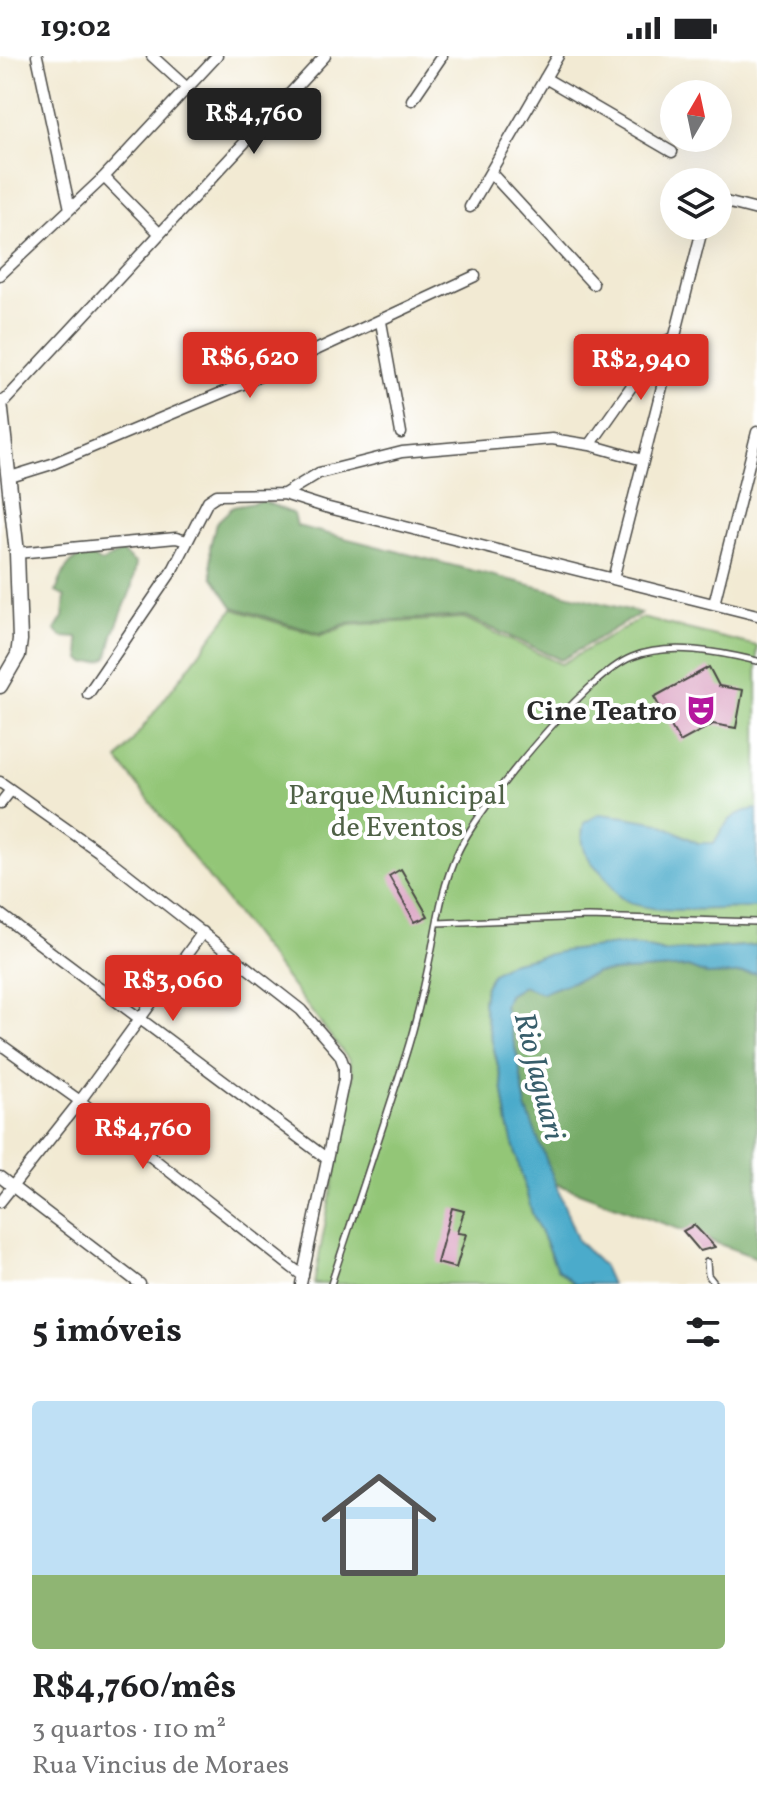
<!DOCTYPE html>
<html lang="pt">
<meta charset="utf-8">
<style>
body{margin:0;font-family:Vollkorn,serif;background:#f6f6f6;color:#202124;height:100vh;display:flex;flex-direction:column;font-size:30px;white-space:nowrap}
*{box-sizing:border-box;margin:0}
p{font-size:26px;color:#757577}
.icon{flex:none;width:44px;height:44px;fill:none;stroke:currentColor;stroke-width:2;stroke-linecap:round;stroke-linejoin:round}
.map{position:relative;height:1228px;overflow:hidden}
.panel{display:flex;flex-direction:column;background:#fff;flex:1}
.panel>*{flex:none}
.needle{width:52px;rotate:9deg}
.buttons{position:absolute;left:660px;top:24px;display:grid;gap:16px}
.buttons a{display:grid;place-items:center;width:72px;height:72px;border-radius:50%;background:#fff;box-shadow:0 8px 32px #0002;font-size:40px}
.price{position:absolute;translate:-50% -68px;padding:0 18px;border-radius:8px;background:#d93025;color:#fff;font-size:26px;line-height:52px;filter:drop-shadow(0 2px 4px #0008)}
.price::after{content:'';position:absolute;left:50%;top:48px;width:24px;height:18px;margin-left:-12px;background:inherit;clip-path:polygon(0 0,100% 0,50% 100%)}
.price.selected{background:#222;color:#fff}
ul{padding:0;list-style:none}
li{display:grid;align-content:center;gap:16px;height:424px;padding:0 32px}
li+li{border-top:2px solid #e0e0e0}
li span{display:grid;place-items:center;height:248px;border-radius:8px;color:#555}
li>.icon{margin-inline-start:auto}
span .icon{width:144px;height:144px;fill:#fffc;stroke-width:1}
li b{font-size:34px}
h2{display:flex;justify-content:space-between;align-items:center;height:96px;padding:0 32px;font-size:34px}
.status{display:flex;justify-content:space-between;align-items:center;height:56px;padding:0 40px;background:#fff;direction:ltr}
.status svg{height:22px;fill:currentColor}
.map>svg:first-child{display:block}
.green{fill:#93c677;stroke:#5f7851;stroke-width:2}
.forest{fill:#76ab68;stroke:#506b4a;stroke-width:2}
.water{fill:#4cabcb;stroke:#3c6b7b;stroke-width:2}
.building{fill:#d99ec0}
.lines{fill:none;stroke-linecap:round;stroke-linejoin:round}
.lane-casing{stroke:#494844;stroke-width:8}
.street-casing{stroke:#494844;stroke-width:13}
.secondary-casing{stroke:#494844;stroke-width:17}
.lane{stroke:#fff;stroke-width:5}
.street{stroke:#fff;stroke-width:10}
.secondary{stroke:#fff;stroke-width:14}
.labels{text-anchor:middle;stroke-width:8;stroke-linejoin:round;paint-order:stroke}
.poi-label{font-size:28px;font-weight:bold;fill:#2b2b2b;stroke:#fff;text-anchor:end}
.park-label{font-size:28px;fill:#4f6146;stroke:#fff}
.water-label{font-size:30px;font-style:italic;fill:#385e6b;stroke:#fff}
</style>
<div class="status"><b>19:02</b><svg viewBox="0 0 49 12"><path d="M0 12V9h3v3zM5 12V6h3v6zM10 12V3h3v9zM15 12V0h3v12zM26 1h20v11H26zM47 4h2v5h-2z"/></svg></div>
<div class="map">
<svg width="757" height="1228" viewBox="0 0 757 1228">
<rect width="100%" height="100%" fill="#fff"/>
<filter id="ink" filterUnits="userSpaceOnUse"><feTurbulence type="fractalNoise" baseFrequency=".0125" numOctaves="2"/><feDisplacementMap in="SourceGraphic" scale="16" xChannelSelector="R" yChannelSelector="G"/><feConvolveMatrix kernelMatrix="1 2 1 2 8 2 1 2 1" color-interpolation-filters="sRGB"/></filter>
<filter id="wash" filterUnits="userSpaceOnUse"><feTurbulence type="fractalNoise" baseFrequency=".006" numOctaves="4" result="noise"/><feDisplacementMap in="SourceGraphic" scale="32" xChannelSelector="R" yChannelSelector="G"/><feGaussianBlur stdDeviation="1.8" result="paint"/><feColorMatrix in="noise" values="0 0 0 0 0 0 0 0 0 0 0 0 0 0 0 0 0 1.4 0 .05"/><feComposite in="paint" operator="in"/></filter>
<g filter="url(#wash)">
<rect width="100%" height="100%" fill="#f2ead3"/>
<path class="green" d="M233,553L321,580L349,569L464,562L561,608L642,562L757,590V889L664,896L641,890L485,930L483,948L501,1022L508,1069L532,1157L557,1213L575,1228H314L353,1019L348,1003L118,704Z"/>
<path class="forest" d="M263,445L294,458L297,470L641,557L561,604L465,560L348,567L321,578L233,551L212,520L210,491L216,467L233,451Z
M122,496L136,508L131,534L113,579L108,601L101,605L85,607L81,603L78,582L62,581L55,574L63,561L65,541L56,536C62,519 67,504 86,498L102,506Z
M688,911L709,919L757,917V1202L554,1127L526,1052L518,1003L504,950L508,939L523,930L542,937L596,917Z"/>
<path class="water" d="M757,753V852C722,851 648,862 620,841C612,835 608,823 601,816C585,802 579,787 584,767L600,758L626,761L659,767L698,787H714C725,767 733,755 757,753Z
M617,889L641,890L664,896L757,889V917L708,919L688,911L596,917L542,937L523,930L508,939L504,950L518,1003L526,1052L578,1185L603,1210L611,1228H575L557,1213L532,1157L508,1069L501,1022L483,948L485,930L493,917L509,907L564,895Z"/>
<g id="blocks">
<path class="building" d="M709,611L719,630L743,634L736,672L713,668L680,686L654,641Z
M401,813L428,860L415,866L389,820Z
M452,1152L464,1155L457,1177L466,1178L456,1212L437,1207Z
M694,1169L715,1191L700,1195L683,1175Z"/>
</g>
</g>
<g filter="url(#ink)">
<use href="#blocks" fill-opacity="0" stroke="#494844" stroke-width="2"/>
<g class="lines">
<defs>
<path id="lane" d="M437,867L588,861L757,866
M707,1206L708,1219L715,1228
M331,1228C356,1151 382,1075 406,998C417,963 425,927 432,892C438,860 443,828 457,798C477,752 586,619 632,601C669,586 720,596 757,605"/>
<path id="street" d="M37,0L70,153
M152,0L187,32
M545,22L672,96
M412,44L442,0
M491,117L593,228
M104,121L160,178
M718,144L757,154
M470,151L558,0
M0,219L104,121L217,0
M381,266L401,377
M0,350L325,0
M590,389L662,287L675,281
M7,422L52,408L245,327L475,220
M284,438L319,417L402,396L552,383L590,389L643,404
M17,497L176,482L187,485
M613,523L703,170
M714,548L757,376
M88,638L174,512L208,445L217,439L284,438L325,451L757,559
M0,726L98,795L301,954L340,999L344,1010V1023L301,1228
M0,748L11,734
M0,858L326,1102
M0,988L80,1045L303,1220
M0,1121L140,1228
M0,1146L80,1045L203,876"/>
<path id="secondary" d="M0,346L17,497L20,584L18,599L0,630"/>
</defs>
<use href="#lane" class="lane-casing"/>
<use href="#street" class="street-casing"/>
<use href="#secondary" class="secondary-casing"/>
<use href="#lane" class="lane"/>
<use href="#street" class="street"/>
<use href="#secondary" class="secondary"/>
</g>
</g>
<defs>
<symbol id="theatre-bare" viewBox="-9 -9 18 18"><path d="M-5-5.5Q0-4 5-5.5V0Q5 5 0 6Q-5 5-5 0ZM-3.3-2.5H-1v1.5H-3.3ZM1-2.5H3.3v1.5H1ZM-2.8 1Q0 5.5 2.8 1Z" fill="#b5179e" stroke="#fff" stroke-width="2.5" paint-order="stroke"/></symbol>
</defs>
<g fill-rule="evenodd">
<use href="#theatre-bare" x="679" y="632" width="44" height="44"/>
</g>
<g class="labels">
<g class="poi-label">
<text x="677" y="664">Cine Teatro</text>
</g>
<g class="park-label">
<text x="397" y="748">Parque Municipal<tspan x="397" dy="32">de Eventos</tspan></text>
</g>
<g class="water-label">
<text transform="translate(540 1020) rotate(76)" y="10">Rio Jaguari</text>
</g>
</g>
</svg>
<div class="buttons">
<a><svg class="needle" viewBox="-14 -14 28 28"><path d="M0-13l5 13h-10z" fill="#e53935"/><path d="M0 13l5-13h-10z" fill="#757577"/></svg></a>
<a><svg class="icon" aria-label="layers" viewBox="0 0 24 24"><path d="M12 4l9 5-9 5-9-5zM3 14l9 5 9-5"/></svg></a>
</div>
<b class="price selected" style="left:254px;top:100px">R$4,760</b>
<b class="price" style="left:250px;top:344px">R$6,620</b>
<b class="price" style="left:641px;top:346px">R$2,940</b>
<b class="price" style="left:173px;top:967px">R$3,060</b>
<b class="price" style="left:143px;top:1115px">R$4,760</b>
</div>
<section class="panel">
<h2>5 imóveis<svg class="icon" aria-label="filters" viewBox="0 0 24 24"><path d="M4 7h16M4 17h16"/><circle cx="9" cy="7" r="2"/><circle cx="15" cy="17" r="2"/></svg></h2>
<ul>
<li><span style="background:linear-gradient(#bfe0f5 70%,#8fb573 0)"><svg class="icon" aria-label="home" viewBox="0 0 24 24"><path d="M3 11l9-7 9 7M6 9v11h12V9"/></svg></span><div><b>R$4,760/mês</b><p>3 quartos · 110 m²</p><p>Rua Vincius de Moraes</p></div></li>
</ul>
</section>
